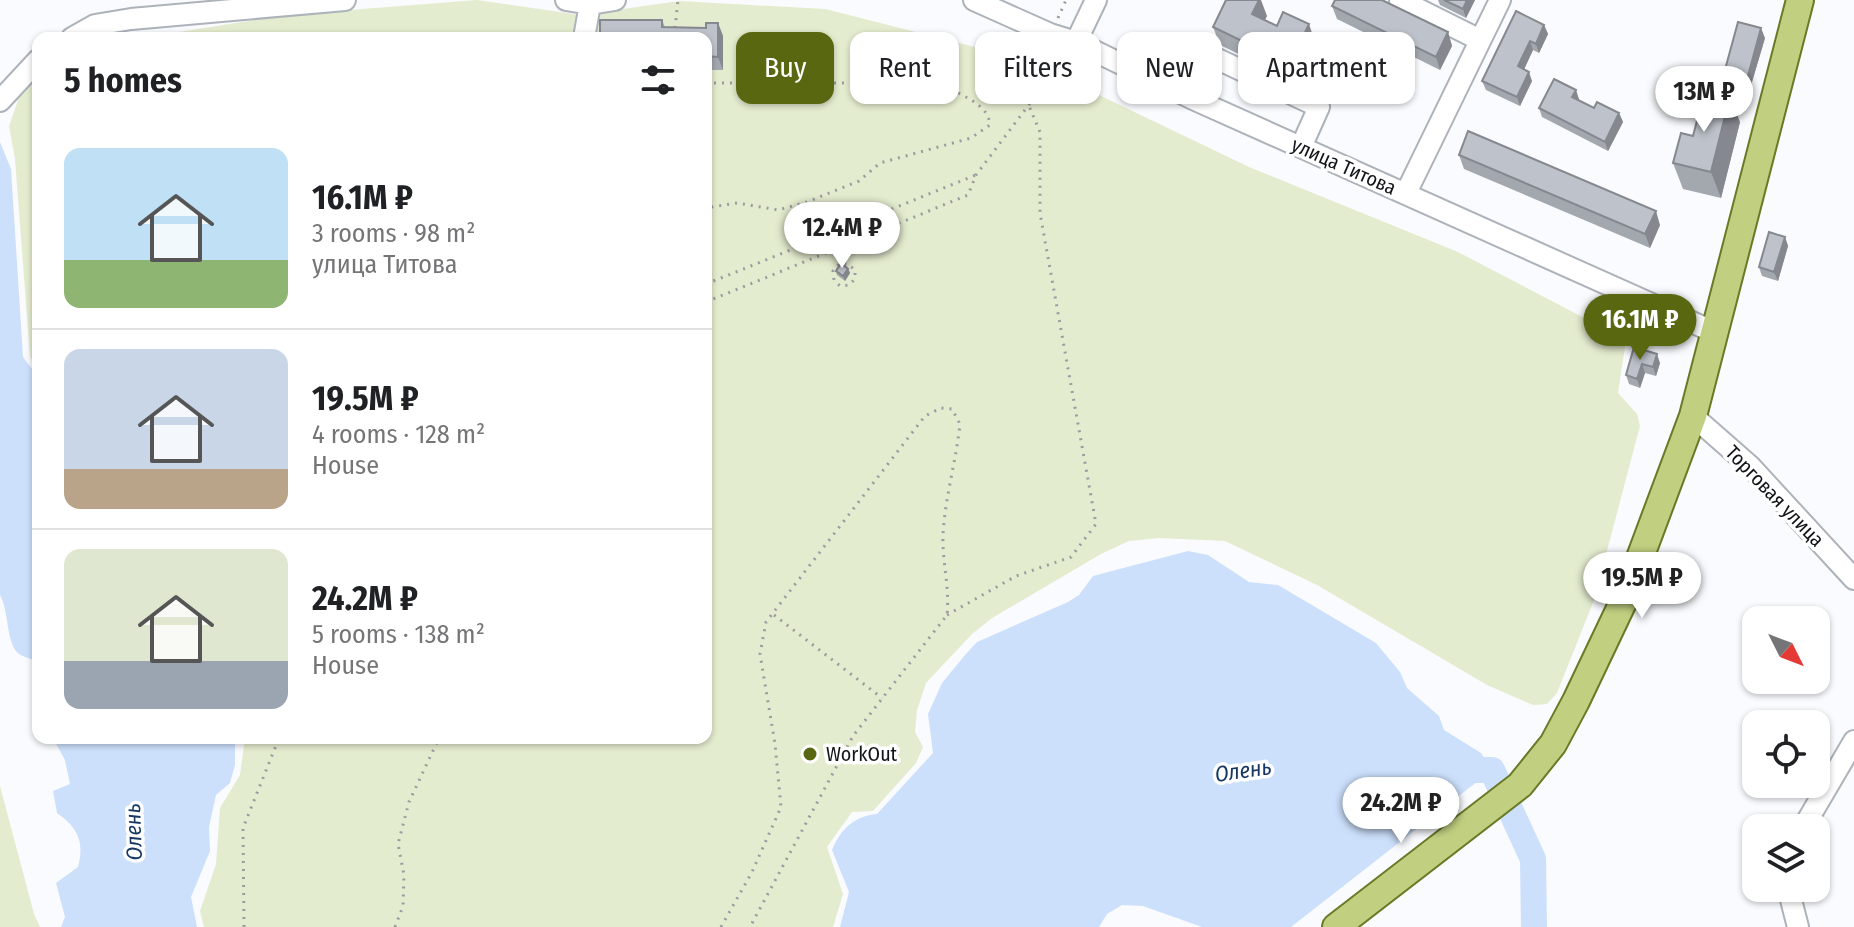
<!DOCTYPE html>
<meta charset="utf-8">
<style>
body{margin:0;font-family:"Fira Sans Condensed",sans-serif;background:#f2f2f2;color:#202124;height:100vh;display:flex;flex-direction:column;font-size:30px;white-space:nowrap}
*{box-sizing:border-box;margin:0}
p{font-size:26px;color:#757577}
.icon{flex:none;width:44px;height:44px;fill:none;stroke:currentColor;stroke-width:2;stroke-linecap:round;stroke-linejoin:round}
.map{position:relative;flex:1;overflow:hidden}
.panel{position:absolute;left:32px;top:32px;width:680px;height:712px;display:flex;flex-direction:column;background:#fff;border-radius:16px;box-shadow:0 2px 6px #0004}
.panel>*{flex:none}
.top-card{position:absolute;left:736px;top:32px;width:760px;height:72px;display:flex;gap:16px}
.needle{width:52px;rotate:132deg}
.tools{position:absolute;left:1742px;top:606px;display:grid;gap:16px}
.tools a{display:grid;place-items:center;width:88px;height:88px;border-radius:16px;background:#fff;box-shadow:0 2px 6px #0004;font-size:40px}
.price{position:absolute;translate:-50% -68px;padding:0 18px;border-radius:28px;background:#fff;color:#222;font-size:26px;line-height:52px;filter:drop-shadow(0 2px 4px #0008)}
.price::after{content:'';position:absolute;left:50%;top:48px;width:24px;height:18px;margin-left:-12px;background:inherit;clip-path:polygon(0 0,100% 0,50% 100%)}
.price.on{background:#596810;color:#fff}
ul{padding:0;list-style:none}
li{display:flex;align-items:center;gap:24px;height:200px;padding:0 32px}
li+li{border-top:2px solid #e0e0e0}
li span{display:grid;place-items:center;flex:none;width:224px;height:160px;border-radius:16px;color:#555}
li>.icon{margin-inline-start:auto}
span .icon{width:96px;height:96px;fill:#fffc;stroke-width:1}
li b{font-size:34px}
h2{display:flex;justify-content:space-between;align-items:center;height:96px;padding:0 32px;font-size:34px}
.pill{padding:0 28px;border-radius:16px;background:#fff;box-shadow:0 2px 6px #0004;font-size:28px;line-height:72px}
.pill.on{background:#596810;color:#fff}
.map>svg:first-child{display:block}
.green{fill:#e4eccf}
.water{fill:#cce0fc}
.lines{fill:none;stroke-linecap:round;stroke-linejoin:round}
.river{stroke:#cce0fc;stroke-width:26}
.minor-casing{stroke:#adb3ba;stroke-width:24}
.major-casing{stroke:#697925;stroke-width:30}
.path{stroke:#9a9c9f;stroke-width:3;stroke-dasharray:2 6;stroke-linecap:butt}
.minor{stroke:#fff;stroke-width:20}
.major{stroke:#c1d080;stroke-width:26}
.wall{fill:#a3a8af}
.shaded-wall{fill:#85888e}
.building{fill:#bec3cb;stroke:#85888e;stroke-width:2}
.poi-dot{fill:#596810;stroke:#fff;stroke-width:3}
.labels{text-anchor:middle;stroke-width:7;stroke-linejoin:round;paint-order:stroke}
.street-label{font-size:20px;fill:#131417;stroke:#fff}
.poi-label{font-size:20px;fill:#131417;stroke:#fff;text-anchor:start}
.water-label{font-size:22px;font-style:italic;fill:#173863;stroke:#fff}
</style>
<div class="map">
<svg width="1854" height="927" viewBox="0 0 1854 927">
<rect width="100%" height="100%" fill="#f9fbfe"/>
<path class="green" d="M477,0L581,15L679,1L825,9L975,47L1072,82L1249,167L1458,252L1617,335L1625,347L1618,393L1637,414L1640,426L1594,600L1557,693L1547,704L1533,705L1487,685L1317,585L1225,541L1159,538L1129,541L1101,554L992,618L972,634L926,683L917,710L915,732L923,747L916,763L873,811L852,812L827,847L843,894L833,927H204L200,911L216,864L220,808L240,775L245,738H706V38H141L286,15Z
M38,70V372L30,356L15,159L9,126L21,92Z
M0,786L34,914L40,927H0Z"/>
<path class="water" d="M0,142L11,169L23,357L38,377V663C31,657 21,658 16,651C6,637 9,612 0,595Z
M1188,551L1208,555L1249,582L1278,585L1376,643L1400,672L1407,688L1439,716L1444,730L1481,753L1492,770L1291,927H1202L1143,906L1122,905L1107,914L1099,927H840L849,892L832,850C841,829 854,816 877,814L933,753L928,714L942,683L965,655L977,642L1068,602L1079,595L1093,576Z
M53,738H235V765L230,783L216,795L209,827L210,851L191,897L197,927H61L65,917L56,883L78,867C85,841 77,827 57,813L53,791L70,784L65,760Z"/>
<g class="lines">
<path class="river" d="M1458,770H1492L1533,859L1534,927"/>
<defs>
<path id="minor" d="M566,0L590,4L615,0
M974,0L1050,34L1076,42L1191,98L1714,332
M1400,0L1480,40
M72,38L95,25L131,19L345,0
M584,38L590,4
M1076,42L1096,0
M1191,98L1209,55L1319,107L1301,147
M0,101L38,60
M1406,193L1500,0
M1693,416L1750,466L1854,579
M1803,828L1854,741
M1788,888L1798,927"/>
<path id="major" d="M1336,927L1520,785L1553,744L1576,701L1625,598L1693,416L1800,0"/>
</defs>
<use href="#minor" class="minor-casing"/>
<use href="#major" class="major-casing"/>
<path class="path" d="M1058,18L1066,0
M675,28L678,0
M706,83H860L886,63L914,58C924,66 932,77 943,84C959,96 988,102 990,125L971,138L880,163L859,181L807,202L778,210L737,203L706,208
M834,249L839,264L833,271L834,280L840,286L849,285L855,279V270L848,264H839
M706,284L976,175
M706,302L968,195L976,175L1067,54
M774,615L882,698
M947,615L1016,576L1071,557L1096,524L1040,213V132L1029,106
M244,927L243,828L279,738
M395,927L403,906L404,875L398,844L409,802L439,738
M721,927L752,872L781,807L775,744L760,654L766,622L925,416L941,408L952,409L960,424C956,462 945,497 943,535C942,562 950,588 947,615L853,736L750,927"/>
<use href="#minor" class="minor"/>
<use href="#major" class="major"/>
</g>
<path class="wall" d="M1438,0H1475L1466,18L1440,5Z
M1332,6L1448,32L1452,46L1440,70L1337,19Z
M1267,16L1264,20L1315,42L1296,82L1220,45L1213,27Z
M662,20L665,27L706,28L718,23L723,36V70H706V38H600Z
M1544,25L1548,34L1539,53L1533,50L1524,69L1532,81L1520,106L1486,90L1482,81Z
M797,33L800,42L801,63L759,64L756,55Z
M1765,38L1749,92L1726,86L1723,77Z
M1579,99L1578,100L1594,108L1619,113L1623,122L1608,151L1542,117L1539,108Z
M1740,122L1721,198L1683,189L1673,163L1693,136Z
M1459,155L1660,225L1650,248L1464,169Z
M1785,237L1788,246L1778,281L1762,276L1759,267Z
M848,269L850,273L845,281L837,275L836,271Z
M1634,347L1660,363L1656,376L1645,373L1640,388L1629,384L1626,375Z"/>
<path class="shaded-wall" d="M1259,0H1261L1267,16L1259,32L1252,14Z
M1467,0H1475L1466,18L1463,9Z
M718,23L723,36V70L718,57Z
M1309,24L1315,42L1296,82L1290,64Z
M1544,25L1548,34L1539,53L1536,44Z
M1761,28L1765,38L1749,92L1746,83Z
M1448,32L1452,46L1440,70L1436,57Z
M797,33L800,42L801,63L798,54Z
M1530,41L1533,50L1521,76L1518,66Z
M1529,72L1532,81L1520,106L1517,97Z
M1576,90L1579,99L1576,106L1572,97Z
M1730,96L1740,122L1721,198L1711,172Z
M1619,113L1623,122L1608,151L1605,142Z
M1656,211L1660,225L1650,248L1645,234Z
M1785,237L1788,246L1778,281L1774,272Z
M848,269L850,273L845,281L843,276Z
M1657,354L1660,363L1656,376L1653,367Z
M1642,364L1645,373L1640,388L1637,379Z"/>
<path class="building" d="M1226,0H1259L1252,14L1277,26L1283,12L1309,24L1290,64L1213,27Z
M1335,0H1382L1448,32L1436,57L1332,6Z
M1444,0H1467L1463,9Z
M1516,11L1544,25L1536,44L1530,41L1518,66L1529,72L1517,97L1482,81Z
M600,20H662V27L706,28V23H718V57L706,56V38H600Z
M1738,22L1761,28L1746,83L1723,77Z
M755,33H797L798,54L756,55Z
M1554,79L1576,90L1572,97L1594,108L1597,102L1619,113L1605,142L1539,108Z
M1705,90L1730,96L1711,172L1673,163L1681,133L1693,136Z
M1468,131L1656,211L1645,234L1459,155Z
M1769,232L1785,237L1774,272L1759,267Z
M841,263L848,269L843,276L836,271Z
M1634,347L1657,354L1653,367L1642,364L1637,379L1626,375Z"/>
<circle class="poi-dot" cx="810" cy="754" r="8"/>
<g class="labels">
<g class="street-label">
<text transform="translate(1344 166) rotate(24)" y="7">улица Титова</text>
<text transform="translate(1775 496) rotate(46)" y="7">Торговая улица</text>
</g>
<g class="poi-label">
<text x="826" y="761">WorkOut</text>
</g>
<g class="water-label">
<text transform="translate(1243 770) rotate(-8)" y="8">Олень</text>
<text transform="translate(133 832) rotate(-92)" y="8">Олень</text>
</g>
</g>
</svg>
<div class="tools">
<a><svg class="needle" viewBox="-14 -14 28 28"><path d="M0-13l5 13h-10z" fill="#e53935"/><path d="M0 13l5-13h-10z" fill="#757577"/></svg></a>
<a><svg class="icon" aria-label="locate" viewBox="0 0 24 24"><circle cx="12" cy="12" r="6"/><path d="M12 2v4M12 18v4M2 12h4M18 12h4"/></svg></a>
<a><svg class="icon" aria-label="layers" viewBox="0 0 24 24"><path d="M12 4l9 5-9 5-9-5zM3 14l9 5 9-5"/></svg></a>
</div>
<b class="price" style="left:1704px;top:134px">13M ₽</b>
<b class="price" style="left:842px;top:270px">12.4M ₽</b>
<b class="price on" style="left:1640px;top:362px">16.1M ₽</b>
<b class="price" style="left:1642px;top:620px">19.5M ₽</b>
<b class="price" style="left:1401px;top:845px">24.2M ₽</b>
<div class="top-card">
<a class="pill on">Buy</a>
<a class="pill">Rent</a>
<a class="pill">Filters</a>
<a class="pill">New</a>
<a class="pill">Apartment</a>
</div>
<section class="panel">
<h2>5 homes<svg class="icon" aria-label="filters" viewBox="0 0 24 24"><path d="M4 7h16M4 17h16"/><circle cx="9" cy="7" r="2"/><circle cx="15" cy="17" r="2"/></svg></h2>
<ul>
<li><span style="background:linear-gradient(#bfe0f5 70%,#8fb573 0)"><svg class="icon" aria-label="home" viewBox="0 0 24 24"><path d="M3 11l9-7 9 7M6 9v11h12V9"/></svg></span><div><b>16.1M ₽</b><p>3 rooms · 98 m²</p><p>улица Титова</p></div></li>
<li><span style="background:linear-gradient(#c9d6e8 75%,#b9a48a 0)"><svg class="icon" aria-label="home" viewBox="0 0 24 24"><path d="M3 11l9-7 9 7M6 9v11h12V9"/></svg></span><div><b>19.5M ₽</b><p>4 rooms · 128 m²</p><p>House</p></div></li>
<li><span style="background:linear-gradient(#dfe7d0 70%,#9aa5b1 0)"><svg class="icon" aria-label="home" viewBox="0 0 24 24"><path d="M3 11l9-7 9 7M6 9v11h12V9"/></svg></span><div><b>24.2M ₽</b><p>5 rooms · 138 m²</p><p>House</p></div></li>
</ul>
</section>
</div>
